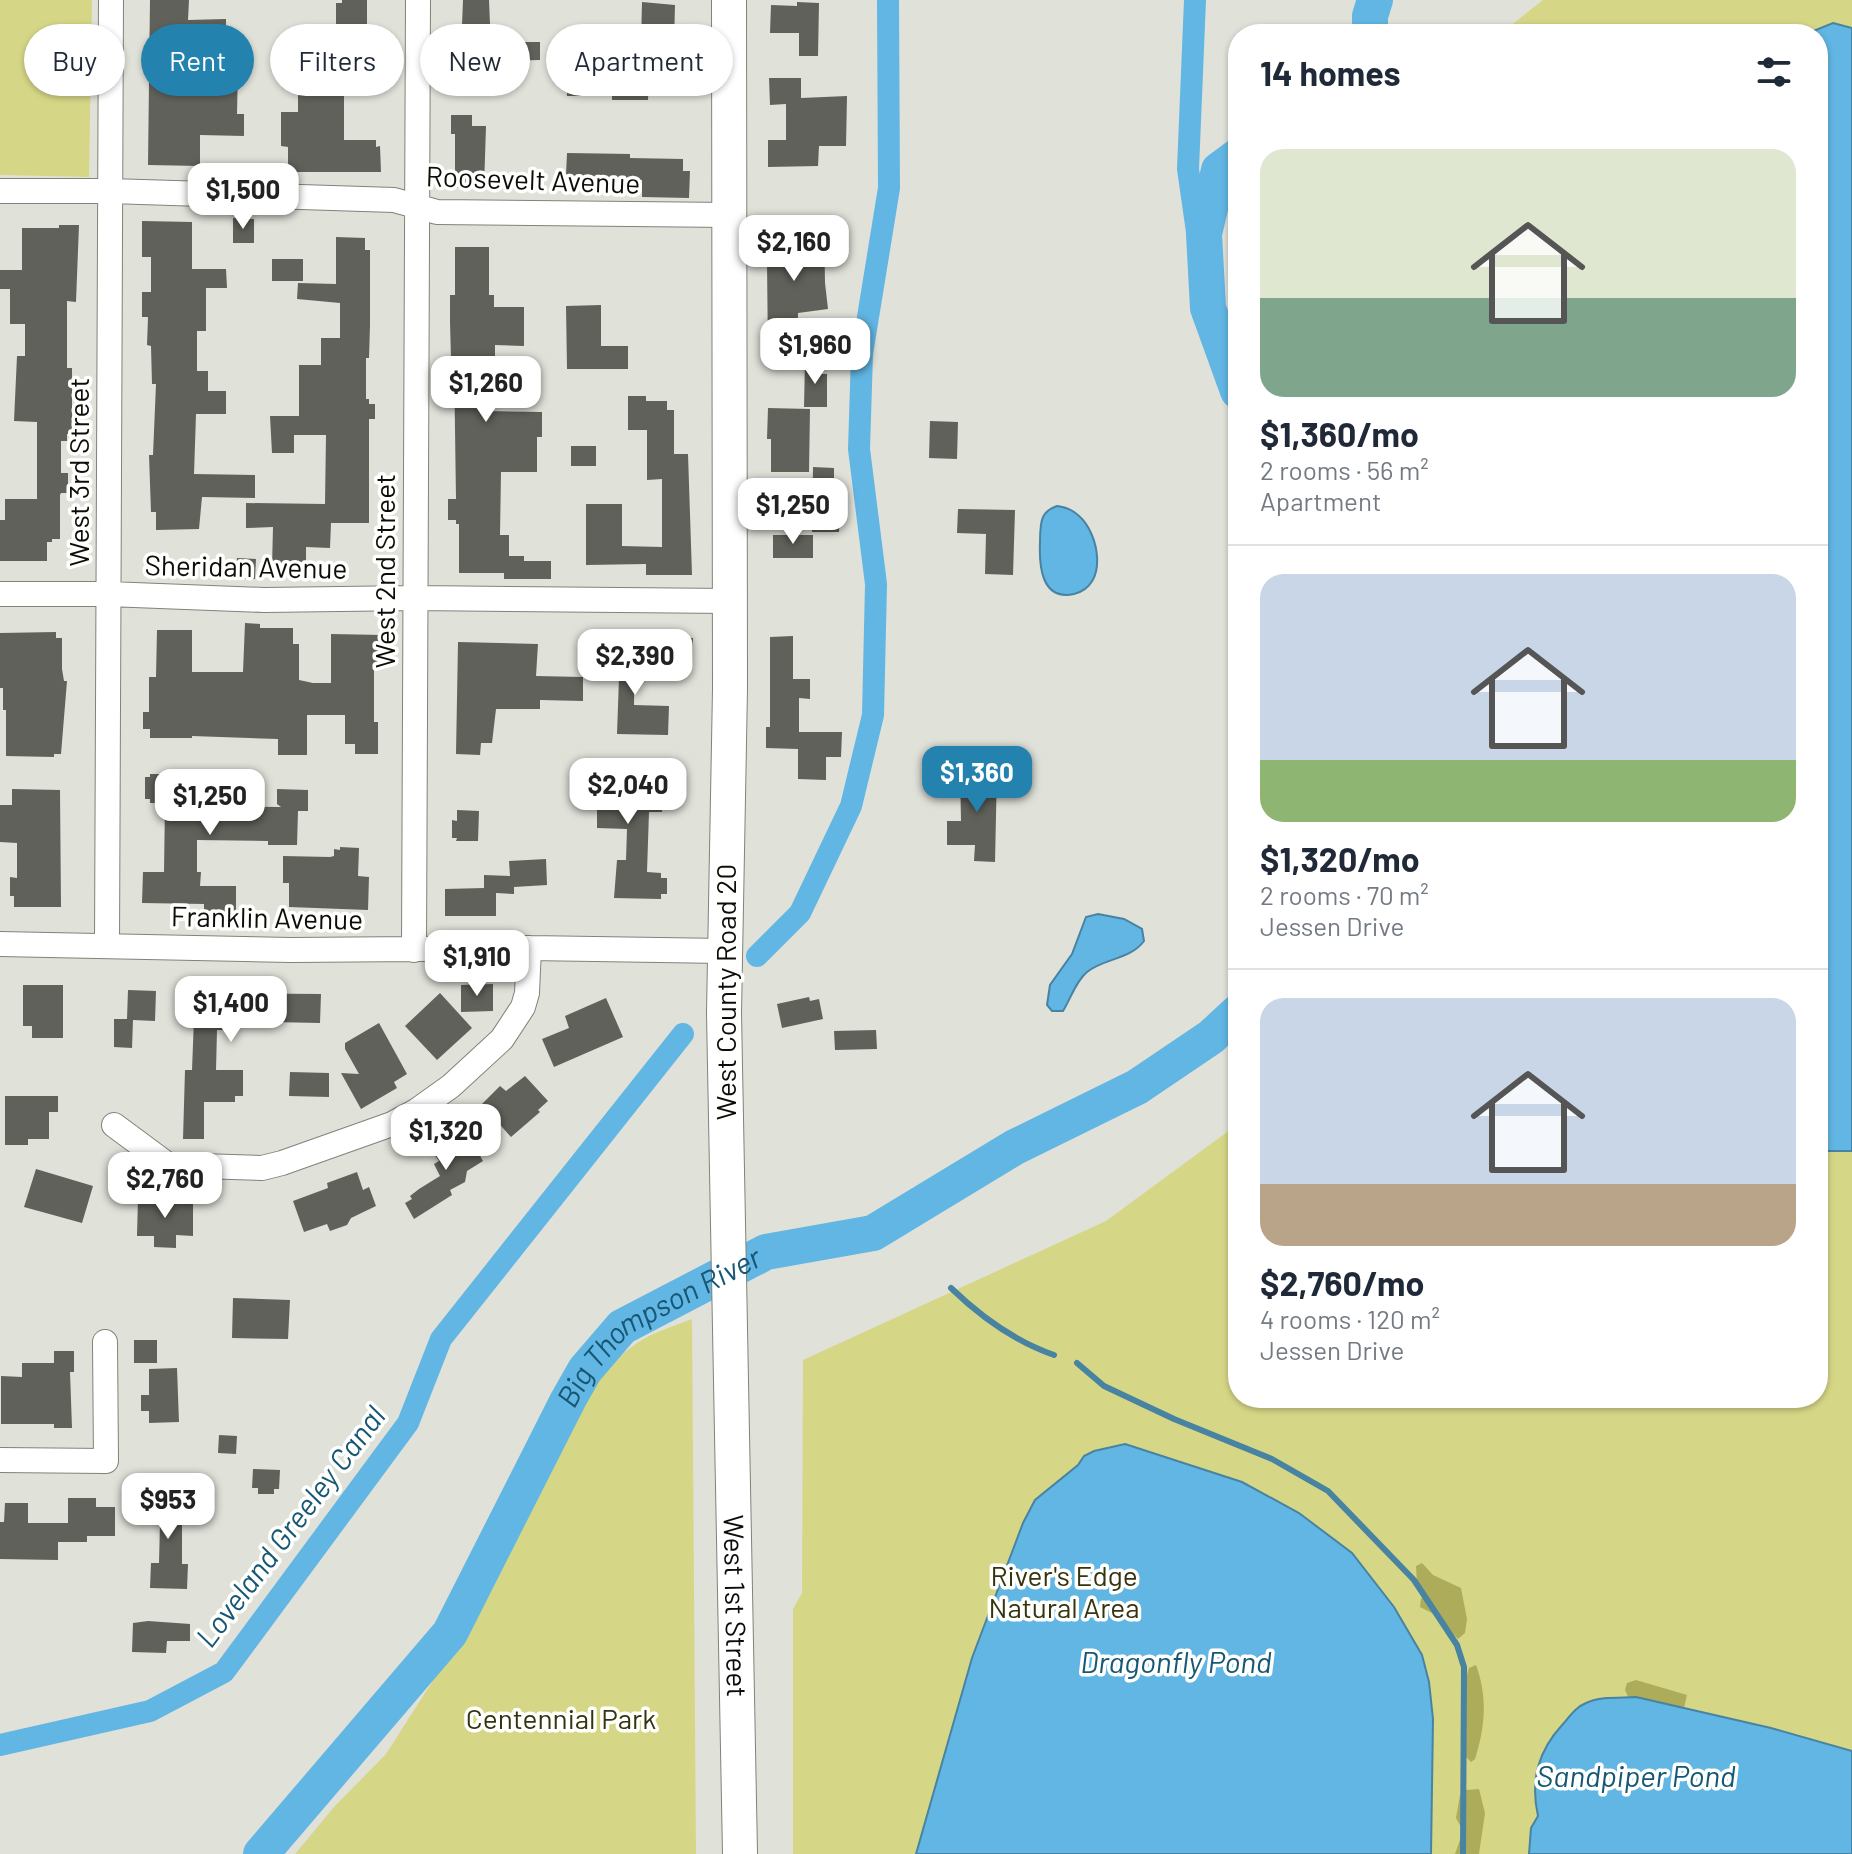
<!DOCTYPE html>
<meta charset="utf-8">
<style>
body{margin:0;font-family:Barlow,sans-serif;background:#f6f6f7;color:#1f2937;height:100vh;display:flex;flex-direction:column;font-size:30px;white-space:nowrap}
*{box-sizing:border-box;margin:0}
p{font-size:26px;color:#747a83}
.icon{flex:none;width:44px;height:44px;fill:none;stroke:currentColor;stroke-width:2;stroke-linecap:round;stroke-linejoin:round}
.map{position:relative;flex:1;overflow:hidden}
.side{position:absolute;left:1228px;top:24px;width:600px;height:1384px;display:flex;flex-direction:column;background:#fff;border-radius:32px;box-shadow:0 2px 6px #0004}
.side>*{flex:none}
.top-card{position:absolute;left:24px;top:24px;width:760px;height:72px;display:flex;gap:16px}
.price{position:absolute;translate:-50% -68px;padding:0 18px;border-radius:16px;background:#fff;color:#222;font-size:26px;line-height:52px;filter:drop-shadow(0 2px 4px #0008)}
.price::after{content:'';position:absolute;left:50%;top:48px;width:24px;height:18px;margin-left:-12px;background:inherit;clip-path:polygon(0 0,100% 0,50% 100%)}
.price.selected{background:#2482ae;color:#fff}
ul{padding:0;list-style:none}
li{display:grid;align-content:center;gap:16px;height:424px;padding:0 32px}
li+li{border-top:2px solid #e0e1e3}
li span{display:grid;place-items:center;height:248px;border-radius:24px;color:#555}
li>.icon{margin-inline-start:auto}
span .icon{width:144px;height:144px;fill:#fffc;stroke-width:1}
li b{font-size:34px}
h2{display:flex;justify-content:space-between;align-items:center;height:96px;padding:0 32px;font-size:34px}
.tag{padding:0 28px;border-radius:36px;background:#fff;box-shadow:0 2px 6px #0004;font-size:28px;line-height:72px}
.tag.selected{background:#2482ae;color:#fff}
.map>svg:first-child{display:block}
.green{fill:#d6d786}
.forest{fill:#acac5a}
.water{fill:#62b6e3;stroke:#4883a2;stroke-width:2}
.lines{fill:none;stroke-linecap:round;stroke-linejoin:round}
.stream{stroke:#4883a2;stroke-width:6}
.canal{stroke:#62b6e3;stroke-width:22}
.river{stroke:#62b6e3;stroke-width:36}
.building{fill:#60615a}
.minor-casing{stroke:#82827a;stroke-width:26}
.secondary-casing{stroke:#82827a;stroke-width:36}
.minor{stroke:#fff;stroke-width:24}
.secondary{stroke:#fff;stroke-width:34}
.labels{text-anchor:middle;stroke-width:7;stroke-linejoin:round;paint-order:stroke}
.street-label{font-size:28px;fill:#0c0c09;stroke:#fffffe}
.park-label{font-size:28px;fill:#343410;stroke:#fffffe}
.water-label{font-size:30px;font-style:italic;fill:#165776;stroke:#fffffe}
</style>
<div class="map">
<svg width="1852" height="1854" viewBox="0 0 1852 1854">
<rect width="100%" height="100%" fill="#e0e1d9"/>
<path class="green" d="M0,0H92L89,177L0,175Z
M1543,0H1852V1854H793V1609L802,1593L803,1360L1106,1221L1238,1124V1398H1818V34H1500Z
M692,1319L696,1854H295L334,1807L386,1754L434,1679L440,1649L459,1625L553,1439C577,1403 612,1354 651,1335C664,1329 679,1324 692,1319Z"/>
<path class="forest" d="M1422,1563L1433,1575L1461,1588L1467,1619L1465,1633L1458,1639L1436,1615L1420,1607L1421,1599L1424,1596L1417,1583L1416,1566Z
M1476,1665C1488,1698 1485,1727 1475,1759L1471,1762L1465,1756C1463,1731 1461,1691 1469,1668Z
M1636,1680L1687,1695L1684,1708L1678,1712L1630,1701L1625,1690L1627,1683Z
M1479,1789L1485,1813L1479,1854H1455L1463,1831L1456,1818L1460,1795L1466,1790Z"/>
<path class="water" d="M1833,23L1852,28V1151H1818V34H1806Z
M1057,506C1065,507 1073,510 1079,516C1099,533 1109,586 1074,594C1041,601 1039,565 1040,542C1040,534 1040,524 1043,517C1046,511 1051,508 1057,506Z
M1098,914L1124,919L1142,929L1144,941C1130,960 1104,958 1087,972C1076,981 1071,998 1063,1011H1052L1047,1005L1050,985L1072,954L1086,917Z
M1125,1444L1242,1482L1299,1513L1352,1553L1394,1607L1422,1655L1429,1682L1433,1719L1431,1854H916L972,1658L1023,1523L1035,1500L1078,1465L1084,1456L1094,1451Z
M1636,1697L1771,1728L1852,1751V1854H1529L1531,1828L1538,1816C1530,1780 1538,1751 1563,1724C1570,1716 1576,1707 1586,1703C1601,1696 1620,1698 1636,1697Z"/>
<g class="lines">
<path class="stream" d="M951,1288C981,1317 1014,1341 1054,1355
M1077,1363L1104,1386L1174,1419L1272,1459L1328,1491L1414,1580L1457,1645L1464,1667L1463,1854"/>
<path class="canal" d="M1195,0L1188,169L1208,308
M757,956L800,913L851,806L873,715L876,584L859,449L862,354L889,188L888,0
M0,1745L150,1711L224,1672L408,1423L441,1339L683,1034"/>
<g class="river">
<path d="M1370,34V16L1375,0"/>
<path d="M1238,156L1219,170L1204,234L1208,308L1238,391"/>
<path id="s1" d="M261,1854L450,1633L568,1400L585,1370L622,1327L766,1252L873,1233L1015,1147L1137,1087L1211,1037L1238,1012"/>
</g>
</g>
<path class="building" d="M150,0H189L188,20L226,19V67H238L237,114H244V136L200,135V166L148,165Z
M342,0H367V29L336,30V3H342Z
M463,0H489L490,24L462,25Z
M642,2L675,5L674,43H641Z
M797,2L819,3L818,56H799V33H770L771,5L797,6Z
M492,42H540V60L492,61Z
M606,49H632V74L649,75L648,100H612V96H567V70L606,71Z
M333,51L367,53V75H344V140H376V147L380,146L381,172H288V147L281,146V112H298V74H334Z
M460,56L484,57L482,86L460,85Z
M769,78H801V98L847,96L846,146H819L818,166L768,167V140H786V104L770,105Z
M451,115H472V126H486L484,188H455V134H451Z
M567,153L630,154V158L683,159V171H690L689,198L642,197V180L606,181V187L588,186V182L579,181V176L566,175Z
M233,218L254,219V243H233Z
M142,221L192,222V269H226L227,288H206V331H197V371H208V391H226V414H196L194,474L255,475V498L202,497L199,529L156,530V512H151L149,455H153L156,384H152L151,346L147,345L148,317H142V292H151V257H142Z
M778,222H824L825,283L828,309L798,313L797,356H768L767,262H773V235H778Z
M59,225H79L76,302L67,301V368H72V434H67V441H61V473H68V493H61L60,495V539H52V542H47V561H0V520H5V499H37V422L14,421L17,356H25V324H10V289H0V270H22V228H59Z
M336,237L365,238V250H370V325L369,358H366V399H369V404H375V419H369V523H331L330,548L306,547V564L272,567L273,527L246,528V503L325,504L326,435H294V453H272L270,416H299V365H321V338H340V303L297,299L298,283L336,284Z
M455,247H489V295H494V307H524V346L495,345V357H486V370H483V411L542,412V437H537V472H501L500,535H509V556H524V561H551V579H504V573H459V524H456V520H448V499H456L454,359H451L450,322V295H455Z
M272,259H303V281H272Z
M601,305V346H628V369H567L566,306Z
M805,362L823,364L822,374H827V407H804Z
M628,396H646V401H667V410H674V454H688L692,575H646V564L586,565V504H622V546L662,547V479L647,480V430H628Z
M768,408L810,409L809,472H771V439H767Z
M930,421L958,422L957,459L929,458Z
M571,446H596V466H571Z
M813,467L834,468V484H841L839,532H812Z
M958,509L1015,510L1013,575L985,574L986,534L957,533Z
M773,535H813V558H773Z
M237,558L256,559L255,579L236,578Z
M245,623L260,624V628H293V644H299V680L313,683H331V634L383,635V663H374V722H378V754H355V744H345V715H307V755H278V739L192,736V738H150V729H143V712H149V677H156L157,630H192V672H243Z
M56,632V638H62V669L64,681H67L61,754H54V757L6,756V710H3V688H0V633Z
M620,636H635L634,705L669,706L668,735L617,734L619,678L611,677L612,654H619Z
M793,636V679H810V699L799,698V732H842L841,757H826V780L798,779V749L766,748V727H770V637Z
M651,638H693L692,667L643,666L644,640H651Z
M458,642L538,644L536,676L583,677V701L540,700V709H496L492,743H481L480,755L456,754Z
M997,769L995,862L974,861L975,845H947V821H961L960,770Z
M578,773L662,775V812H649L647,872L661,873V878H667V894H661V899L614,898L617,860H626L627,829L597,828V799H578Z
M150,774H207V806L281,807L277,804V789L308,790V811H298L297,845H268V841L197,840V872H201L200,886H236V913H204V904L142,903L143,872H164L165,803H150V799H145V777H150Z
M12,789L60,790L61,907H14V896H10V877L17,878V843L0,842V805H12Z
M457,810L479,811L478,841H456L457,838H452V820L457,821Z
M340,847L359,848L358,876L369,877L368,910L289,907V883H283V856L330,857L334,856V849L340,850Z
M546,859L547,885L514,887V894L496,893V916H445V889L484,888V875L510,876L509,861Z
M493,984V1011L461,1012V985Z
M23,985H63V1038H32V1026H23Z
M128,990L156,991L155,1021L133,1020L132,1048L114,1047V1019H127Z
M190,993L321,994L320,1023L271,1022V1019L236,1018V1030H217L216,1070H243V1096H235V1102H204V1139H183L185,1070H192L194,1018H190Z
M440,993L472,1028L437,1060L405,1026Z
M809,997L810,1001L819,999L823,1019L782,1028L777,1004Z
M606,998L623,1037L554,1067L542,1039L569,1028L565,1016Z
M379,1023L407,1074L394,1082L397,1088L361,1109L341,1073L359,1074L345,1049V1043Z
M876,1030L877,1049L835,1050L834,1031Z
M290,1072L329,1073V1097L289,1096Z
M525,1076L548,1101L538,1110L540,1112L511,1137L495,1119L490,1123L477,1109L500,1086L506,1091Z
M5,1096H58V1112H49V1139H28V1145H5Z
M458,1132L468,1134L483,1161L467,1171L465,1182L450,1190L452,1195L414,1219L405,1203L412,1199L410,1196L419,1189L440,1176L434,1164L439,1161L430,1148Z
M36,1169L93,1186L82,1223L24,1207Z
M357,1172L363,1190L369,1187L376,1206L351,1218L347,1225L330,1231L327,1224L304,1232L293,1201L328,1188L327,1183Z
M138,1198H193V1236L176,1235V1248L154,1247V1236H137Z
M233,1298L290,1300L288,1339L232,1338Z
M134,1340H157V1363H134Z
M54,1351H74V1372H70L72,1428H54V1424H1V1376L22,1377V1363H54Z
M177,1368L179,1422L149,1423V1411H141V1395H149V1369Z
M219,1435L237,1436L236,1454L218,1453Z
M253,1469L280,1470L279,1489H274V1494H258V1488H252Z
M150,1488L169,1489V1497H182V1564H188L187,1589L150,1588L151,1563H159L160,1523H150Z
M68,1498H96V1507H115V1536H87V1542H58V1560L0,1559V1522H4L5,1503H28V1523H68Z
M148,1621L190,1624V1641H167L166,1653L132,1652L133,1623Z"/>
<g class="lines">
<defs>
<path id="minor" d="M0,191H110L394,200L437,212L730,215
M0,594H108L264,600L415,598L730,601
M0,944L291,950L529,948L724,951
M107,945L111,0
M414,950L418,0
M114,1125L168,1165L262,1168L282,1163L392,1124L416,1111L451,1086L502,1039L523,1007L527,993L529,948
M0,1460L106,1461L105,1342"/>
<g id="secondary">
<path id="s2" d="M729,0L730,689L724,1013L740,1854"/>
</g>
</defs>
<use href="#minor" class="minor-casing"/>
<use href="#secondary" class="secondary-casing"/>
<use href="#minor" class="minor"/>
<use href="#secondary" class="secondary"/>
</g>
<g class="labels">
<g class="street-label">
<text transform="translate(533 180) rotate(2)" y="10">Roosevelt Avenue</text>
<text transform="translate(79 472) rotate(-90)" y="10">West 3rd Street</text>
<text transform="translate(246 567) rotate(1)" y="10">Sheridan Avenue</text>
<text transform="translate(385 571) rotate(-90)" y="10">West 2nd Street</text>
<text transform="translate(267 918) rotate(1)" y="10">Franklin Avenue</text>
<text transform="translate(726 992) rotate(-90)" y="10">West County Road 20</text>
<text dy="10" stroke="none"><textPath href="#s2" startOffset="1606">West 1st Street</textPath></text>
</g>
<g class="park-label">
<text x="1064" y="1586">River's Edge<tspan x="1064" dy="32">Natural Area</tspan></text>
<text x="561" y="1729">Centennial Park</text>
</g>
<g class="water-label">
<text dy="10" stroke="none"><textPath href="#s1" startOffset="672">Big Thompson River</textPath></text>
<text transform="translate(291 1527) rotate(-53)" y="10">Loveland Greeley Canal</text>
<text x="1176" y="1673">Dragonfly Pond</text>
<text x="1636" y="1787">Sandpiper Pond</text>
</g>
</g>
</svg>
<b class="price" style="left:243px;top:231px">$1,500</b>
<b class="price" style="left:794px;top:283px">$2,160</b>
<b class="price" style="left:815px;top:386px">$1,960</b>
<b class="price" style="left:486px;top:424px">$1,260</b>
<b class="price" style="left:793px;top:546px">$1,250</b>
<b class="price" style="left:635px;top:697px">$2,390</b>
<b class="price selected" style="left:977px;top:814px">$1,360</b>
<b class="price" style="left:628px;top:826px">$2,040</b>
<b class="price" style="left:210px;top:837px">$1,250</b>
<b class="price" style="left:477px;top:998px">$1,910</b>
<b class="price" style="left:231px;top:1044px">$1,400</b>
<b class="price" style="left:446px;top:1172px">$1,320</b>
<b class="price" style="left:165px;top:1220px">$2,760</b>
<b class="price" style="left:168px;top:1541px">$953</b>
<div class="top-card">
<a class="tag">Buy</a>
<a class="tag selected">Rent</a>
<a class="tag">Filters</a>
<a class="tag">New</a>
<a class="tag">Apartment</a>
</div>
<section class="side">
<h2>14 homes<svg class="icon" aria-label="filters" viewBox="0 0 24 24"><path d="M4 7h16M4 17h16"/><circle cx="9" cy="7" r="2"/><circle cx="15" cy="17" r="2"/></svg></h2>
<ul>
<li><span style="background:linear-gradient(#dfe7d0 60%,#7fa58c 0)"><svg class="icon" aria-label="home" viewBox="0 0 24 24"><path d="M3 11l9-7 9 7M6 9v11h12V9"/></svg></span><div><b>$1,360/mo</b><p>2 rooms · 56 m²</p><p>Apartment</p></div></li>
<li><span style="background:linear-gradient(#c9d6e8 75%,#8fb573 0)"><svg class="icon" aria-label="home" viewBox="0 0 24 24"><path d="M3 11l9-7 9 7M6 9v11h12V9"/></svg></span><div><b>$1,320/mo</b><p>2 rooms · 70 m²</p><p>Jessen Drive</p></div></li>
<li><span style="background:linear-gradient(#c9d6e8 75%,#b9a48a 0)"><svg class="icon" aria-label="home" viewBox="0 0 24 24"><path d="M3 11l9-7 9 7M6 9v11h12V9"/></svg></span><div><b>$2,760/mo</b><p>4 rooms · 120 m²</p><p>Jessen Drive</p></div></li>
</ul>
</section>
</div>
